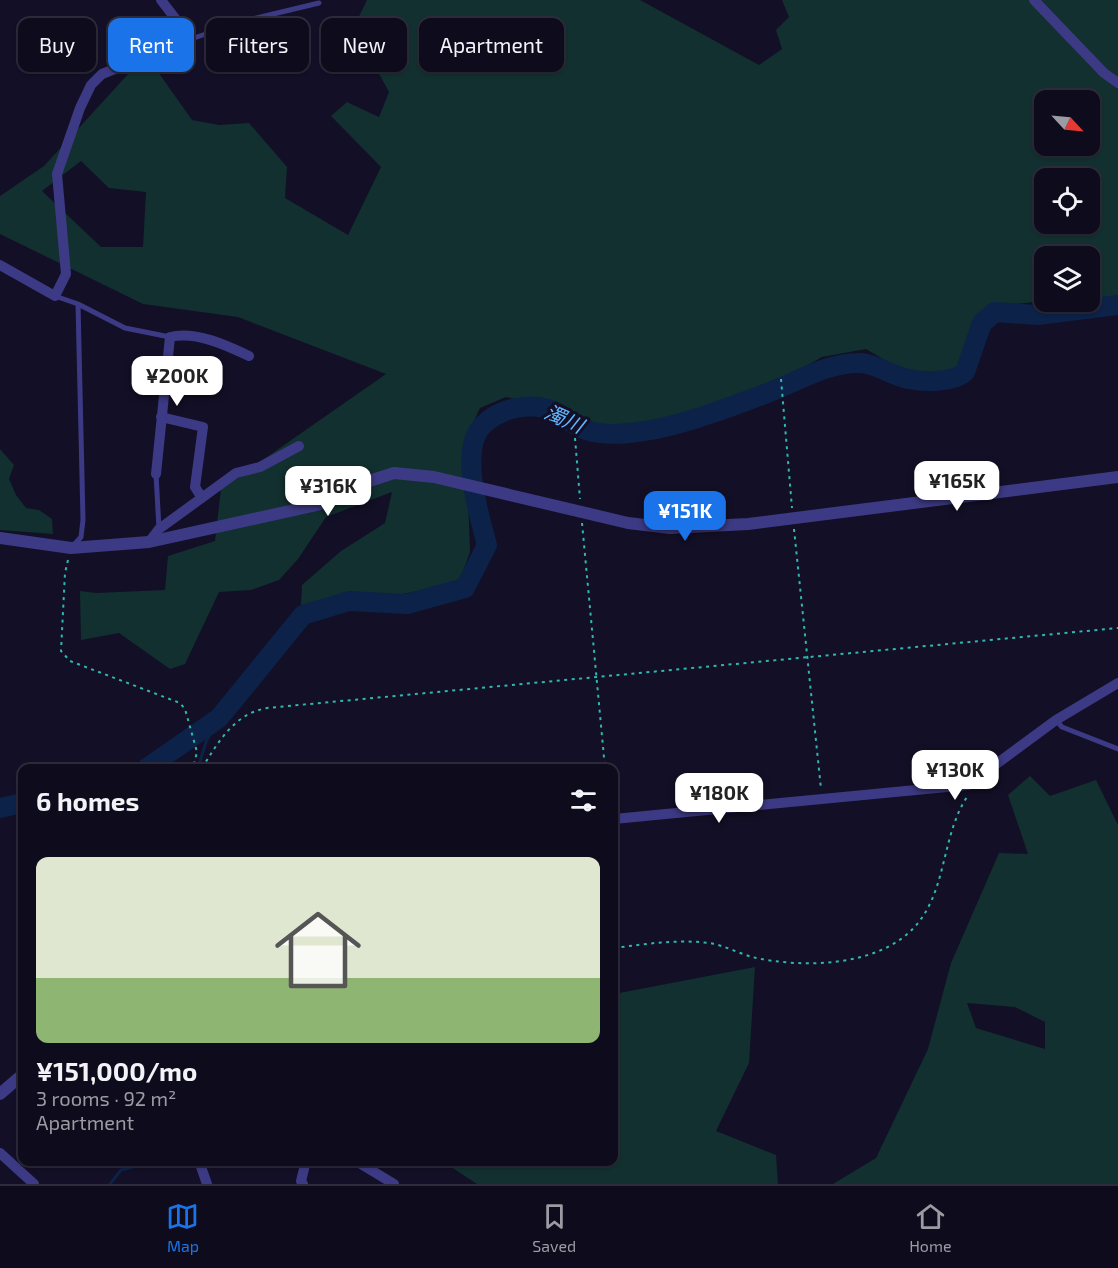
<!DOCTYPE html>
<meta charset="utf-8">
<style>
body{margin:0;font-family:"Exo 2","Noto Sans JP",sans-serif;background:#171425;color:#f1f3f6;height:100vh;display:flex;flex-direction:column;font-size:22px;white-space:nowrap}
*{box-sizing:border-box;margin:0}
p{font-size:20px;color:#9b9ba3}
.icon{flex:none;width:33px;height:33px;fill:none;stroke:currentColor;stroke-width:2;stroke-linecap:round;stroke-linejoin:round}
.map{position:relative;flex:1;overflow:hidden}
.sheet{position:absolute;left:18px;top:764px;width:600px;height:402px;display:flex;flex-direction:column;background:#0e0b1c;border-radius:12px;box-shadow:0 2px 4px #0004,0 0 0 2px #2e2b3b}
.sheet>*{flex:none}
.hud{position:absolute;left:18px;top:18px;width:600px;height:54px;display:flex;gap:12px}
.needle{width:39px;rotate:116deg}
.buttons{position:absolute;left:1034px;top:90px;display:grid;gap:12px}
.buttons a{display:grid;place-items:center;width:66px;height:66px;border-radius:12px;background:#0e0b1c;box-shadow:0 2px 4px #0004,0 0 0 2px #2e2b3b;font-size:30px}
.price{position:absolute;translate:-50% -51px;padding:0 14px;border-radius:12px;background:#fff;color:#222;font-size:20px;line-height:39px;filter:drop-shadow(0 2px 3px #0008)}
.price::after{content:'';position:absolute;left:50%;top:36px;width:18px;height:14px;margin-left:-9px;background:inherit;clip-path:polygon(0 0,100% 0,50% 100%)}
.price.selected{background:#1a73e8;color:#fff}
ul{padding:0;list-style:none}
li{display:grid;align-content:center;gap:12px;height:318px;padding:0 18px}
li span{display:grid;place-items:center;height:186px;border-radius:12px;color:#555}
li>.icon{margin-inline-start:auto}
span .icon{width:108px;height:108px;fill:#fffc;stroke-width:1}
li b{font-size:26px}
h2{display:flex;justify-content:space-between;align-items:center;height:72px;padding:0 18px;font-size:26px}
.tag{padding:0 21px;border-radius:12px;background:#0e0b1c;box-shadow:0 2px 4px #0004,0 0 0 2px #2e2b3b;font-size:21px;line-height:54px}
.tag.selected{background:#1a73e8;color:#fff}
.tab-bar{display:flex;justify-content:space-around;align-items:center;height:84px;border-top:2px solid #2e2b3b;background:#0e0b1c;font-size:16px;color:#9b9ba3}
.tab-bar a{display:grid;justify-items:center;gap:3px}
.tab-bar .selected{color:#1a73e8}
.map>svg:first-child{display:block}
.green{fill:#12302f;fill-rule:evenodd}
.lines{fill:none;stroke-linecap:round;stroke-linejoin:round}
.stream{stroke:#0c2248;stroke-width:3}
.river{stroke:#0c2248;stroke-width:20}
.path{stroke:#2fb8b0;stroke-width:2;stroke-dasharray:3 4.5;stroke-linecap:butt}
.service{stroke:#3d3a85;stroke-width:5}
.minor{stroke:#3d3a85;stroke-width:10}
.tertiary{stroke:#3d3a85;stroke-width:12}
.labels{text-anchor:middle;stroke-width:6;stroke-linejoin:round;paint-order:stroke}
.water-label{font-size:20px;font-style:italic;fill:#62b6ff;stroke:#130f26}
</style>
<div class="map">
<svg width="1118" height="1184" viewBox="0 0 1118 1184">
<rect width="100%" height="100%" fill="#130f26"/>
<path class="green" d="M367,0H640L759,65L782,49L776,30L789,17L782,0H1118V299L1089,296V256H1044V301L989,307L975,323L970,347L957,373L945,376L910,375L866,349L822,357L771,386L656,427L614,432L585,427L559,409L506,397L480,408L466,438L470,552L459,582L398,595L301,605L302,585L341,551L385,523L392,492L326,517L298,559L279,580L251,590L219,592L185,664L170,669L119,633L81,640L80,591L96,593L165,590L168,556L215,541L221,489L386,374L238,317L143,304L0,234V196L44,166L130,72L156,69L192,120L219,125L249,123L287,167L285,198L348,235L381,167L331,116L347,102L379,117L389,92L373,63L348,39ZM1044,100H1089V146H1044ZM81,161L109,188L146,192L143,247H101L42,191ZM1044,178H1089V224H1044Z
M0,449L14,465L9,479L16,495L26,508L39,510L52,519L53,534L0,530Z
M1030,776L1050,796L1096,780L1118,825V1184H833L876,1158L928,1049L951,963L999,853L1028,854L1008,795ZM967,1003L1015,1007L1045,1022V1049L976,1028Z
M755,967L749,1063L716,1131L776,1155L778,1184H477L442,1161H614V994Z"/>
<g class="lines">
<path class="stream" d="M198,768L206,742L219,718
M110,1184L121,1170L156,1161"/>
<path class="river" d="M147,768L219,718L303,615L349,601L407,604L465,588L487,545C479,515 459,451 482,426C500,407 531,402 554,411C565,416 574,427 586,430C605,436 624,434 644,431C679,427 736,405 770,392C799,381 828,362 861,363C876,364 893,376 908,379C924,382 953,383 965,372L982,323L995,312L1038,315L1118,305
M0,808L22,803"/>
<path class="path" d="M781,379L792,508
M575,438L580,499
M582,523L605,768
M794,529L821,789
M68,560L65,573L61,651L70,661L180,703L185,709L197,752L193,768
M202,768C219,741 234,714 267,708L1118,628
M614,948C646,944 676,939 709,943C723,945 738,953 752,957C803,969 883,967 918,923C947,887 942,835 967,797"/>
<path class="service" d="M191,39L244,21L319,3
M55,296L78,304L83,520L81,537L72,547
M78,304L125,328L170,337
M156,474L159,529
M1056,720L1062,727L1118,749"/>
<path class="minor" d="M1034,0L1104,73L1118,83
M0,265L55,296L66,274L57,174L80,108L91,85L102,74L191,39L161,0
M161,417L203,427L195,487L202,498
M156,474L170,337C196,331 226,345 249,356
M149,542L159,529L236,473L260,467L299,446
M614,819L968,785L1056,720L1118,683
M0,1153L34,1184
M199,1161L207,1184
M356,1161L394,1184
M303,1184L301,1181L306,1161"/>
<path class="tertiary" d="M0,538L71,548L149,542L317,505L363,483L394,473L434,477L628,523L670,528L748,524L1118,477
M0,1094L22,1075"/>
</g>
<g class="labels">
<g class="water-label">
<text transform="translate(564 419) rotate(24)" y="7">濁川</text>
</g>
</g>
</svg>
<div class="buttons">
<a><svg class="needle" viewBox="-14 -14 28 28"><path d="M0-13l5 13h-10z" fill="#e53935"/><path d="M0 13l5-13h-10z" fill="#9b9ba3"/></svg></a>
<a><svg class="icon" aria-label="locate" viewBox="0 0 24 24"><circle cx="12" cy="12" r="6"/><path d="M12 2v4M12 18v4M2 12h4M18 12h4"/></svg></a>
<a><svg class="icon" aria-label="layers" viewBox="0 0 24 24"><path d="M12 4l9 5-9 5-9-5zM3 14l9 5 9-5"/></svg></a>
</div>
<b class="price" style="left:177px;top:407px">¥200K</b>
<b class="price" style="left:957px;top:512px">¥165K</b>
<b class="price" style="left:328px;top:517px">¥316K</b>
<b class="price selected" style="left:685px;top:542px">¥151K</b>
<b class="price" style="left:955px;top:801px">¥130K</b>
<b class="price" style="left:719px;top:824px">¥180K</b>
<div class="hud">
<a class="tag">Buy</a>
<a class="tag selected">Rent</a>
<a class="tag">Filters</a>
<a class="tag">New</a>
<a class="tag">Apartment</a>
</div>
<section class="sheet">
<h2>6 homes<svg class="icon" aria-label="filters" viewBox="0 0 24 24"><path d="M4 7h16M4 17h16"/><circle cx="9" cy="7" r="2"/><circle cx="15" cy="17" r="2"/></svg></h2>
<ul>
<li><span style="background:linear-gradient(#dfe7d0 65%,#8fb573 0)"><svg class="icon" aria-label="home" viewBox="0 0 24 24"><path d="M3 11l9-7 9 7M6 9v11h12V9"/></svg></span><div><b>¥151,000/mo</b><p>3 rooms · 92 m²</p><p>Apartment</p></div></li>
</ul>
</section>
</div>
<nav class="tab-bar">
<a class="selected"><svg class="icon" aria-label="map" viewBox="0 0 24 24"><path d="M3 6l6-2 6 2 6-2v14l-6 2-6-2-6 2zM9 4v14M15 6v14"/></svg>Map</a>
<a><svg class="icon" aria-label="saved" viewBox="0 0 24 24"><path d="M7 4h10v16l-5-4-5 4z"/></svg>Saved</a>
<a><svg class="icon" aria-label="home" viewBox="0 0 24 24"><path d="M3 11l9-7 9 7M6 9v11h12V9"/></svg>Home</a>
</nav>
